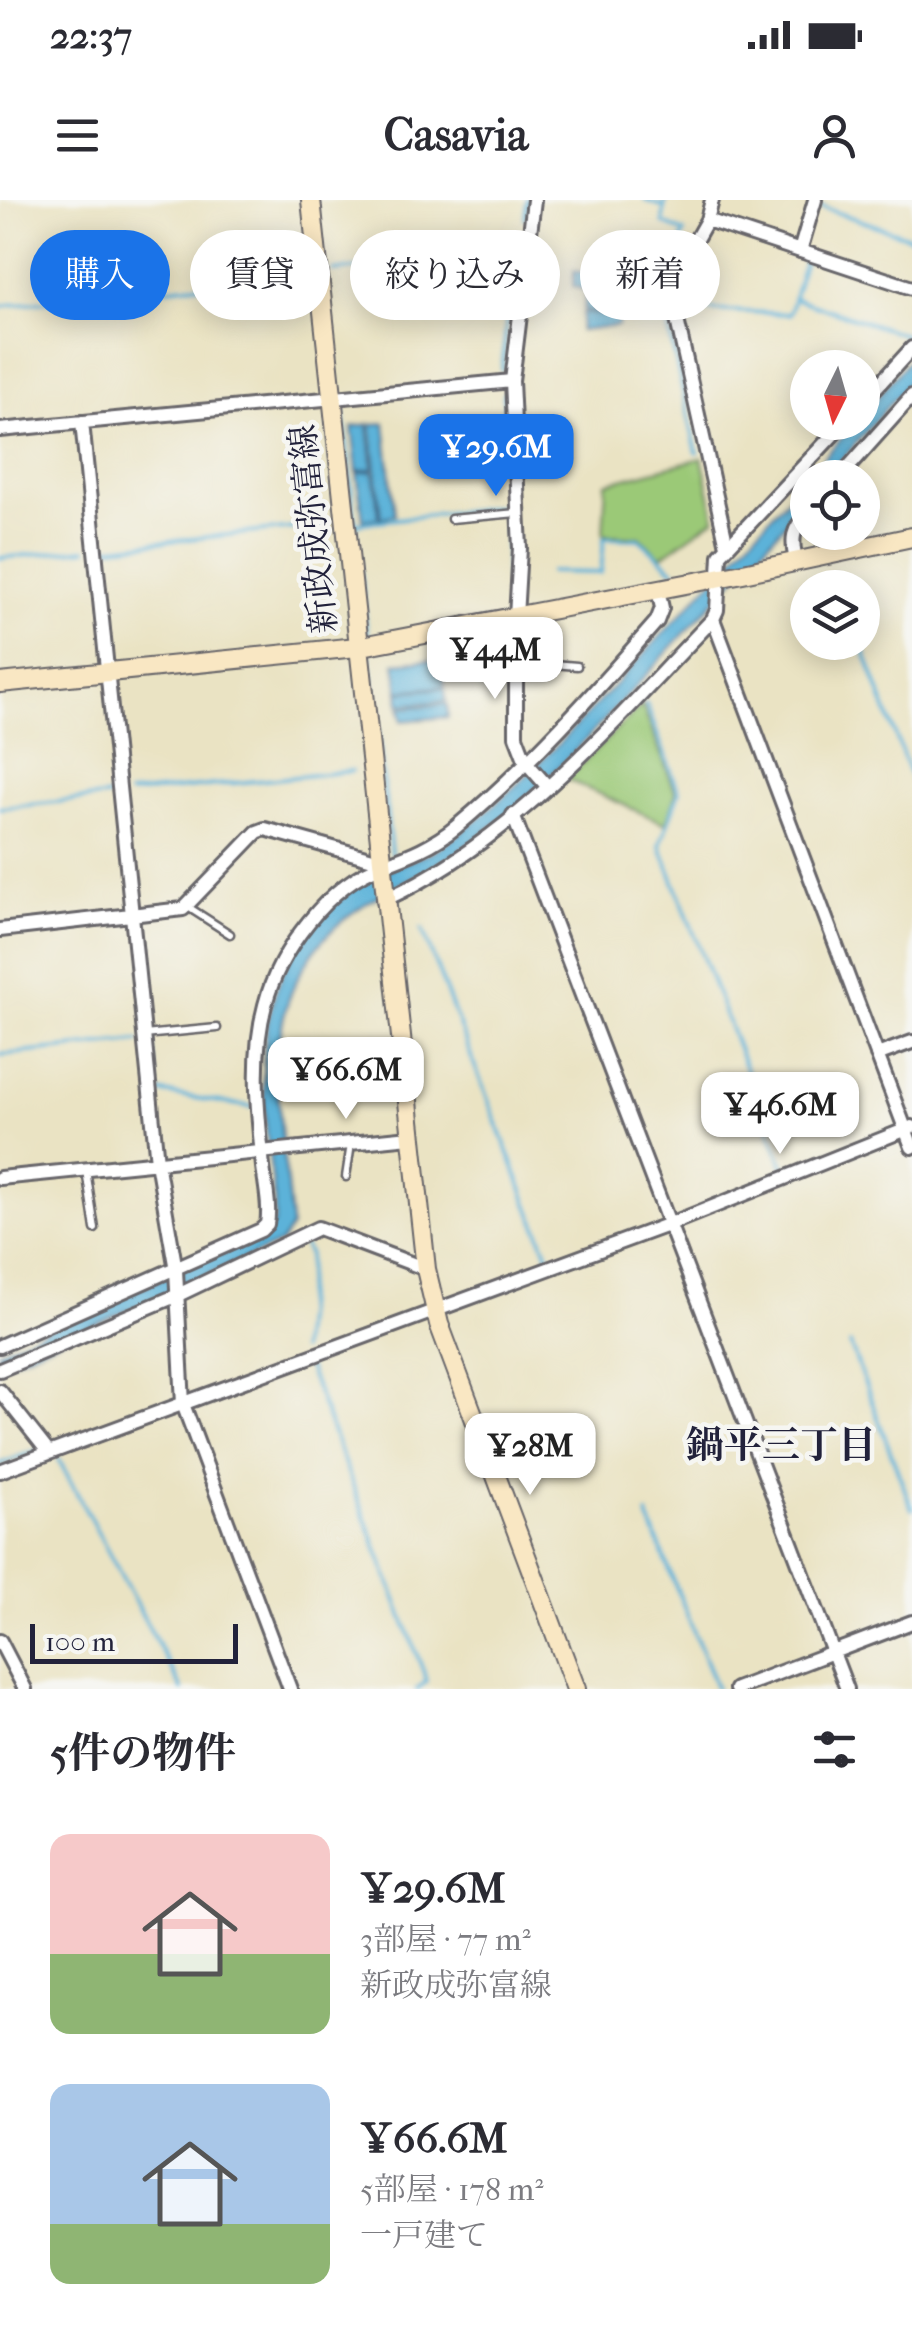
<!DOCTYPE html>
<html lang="ja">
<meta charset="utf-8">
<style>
body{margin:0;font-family:"IM FELL French Canon","Noto Serif JP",serif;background:#f7f7f7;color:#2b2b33;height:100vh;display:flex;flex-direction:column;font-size:38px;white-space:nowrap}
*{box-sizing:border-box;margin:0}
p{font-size:32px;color:#7c7c81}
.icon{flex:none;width:55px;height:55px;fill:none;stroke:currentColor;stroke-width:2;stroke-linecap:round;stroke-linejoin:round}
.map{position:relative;height:1489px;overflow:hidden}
.sheet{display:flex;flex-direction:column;background:#fff;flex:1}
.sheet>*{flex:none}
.guide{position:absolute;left:30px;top:30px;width:852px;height:90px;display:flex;gap:20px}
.needle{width:65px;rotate:185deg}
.buttons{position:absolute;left:790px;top:150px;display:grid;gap:20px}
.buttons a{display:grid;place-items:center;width:90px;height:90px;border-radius:50%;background:#fff;box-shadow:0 5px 25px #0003;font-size:50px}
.scale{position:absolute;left:30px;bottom:25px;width:208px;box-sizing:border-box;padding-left:10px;border:5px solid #22223b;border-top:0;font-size:28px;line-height:35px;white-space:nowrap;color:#22223b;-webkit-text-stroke:8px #f6f6f2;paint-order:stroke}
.price{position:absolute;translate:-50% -85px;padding:0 22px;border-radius:20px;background:#fff;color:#222;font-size:32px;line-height:65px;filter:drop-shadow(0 2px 5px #0008)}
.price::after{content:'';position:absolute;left:50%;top:60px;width:30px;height:22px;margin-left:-15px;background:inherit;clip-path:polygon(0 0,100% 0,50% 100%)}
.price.on{background:#1a73e8;color:#fff}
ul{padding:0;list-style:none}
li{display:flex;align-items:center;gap:30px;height:250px;padding:0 50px}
li span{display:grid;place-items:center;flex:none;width:280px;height:200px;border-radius:20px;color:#555}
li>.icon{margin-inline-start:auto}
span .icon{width:120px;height:120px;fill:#fffc;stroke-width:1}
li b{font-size:42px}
h2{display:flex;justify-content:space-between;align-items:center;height:120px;padding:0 50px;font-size:42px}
.pill{padding:0 35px;border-radius:45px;background:#fff;box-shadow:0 5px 25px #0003;font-size:35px;line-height:90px}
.pill.on{background:#1a73e8;color:#fff}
.status{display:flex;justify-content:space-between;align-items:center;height:70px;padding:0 50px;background:#fff;direction:ltr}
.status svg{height:28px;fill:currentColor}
header{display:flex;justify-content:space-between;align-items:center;height:130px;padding:0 50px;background:#fff;font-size:45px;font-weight:700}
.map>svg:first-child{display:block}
.green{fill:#9bc977;stroke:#5e7659;stroke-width:2.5}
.water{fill:#5cb2d9;stroke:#3f6a8a;stroke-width:2.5}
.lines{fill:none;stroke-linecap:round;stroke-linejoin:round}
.stream{stroke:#5cb2d9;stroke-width:4}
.lane-casing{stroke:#68666b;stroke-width:11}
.street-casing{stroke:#68666b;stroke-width:18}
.secondary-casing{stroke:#68666b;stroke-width:22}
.lane{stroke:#fff;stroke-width:6}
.street{stroke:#fff;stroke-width:12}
.secondary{stroke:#f9e7c3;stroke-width:18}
.labels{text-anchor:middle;stroke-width:9;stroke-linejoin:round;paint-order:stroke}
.street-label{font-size:35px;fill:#22223b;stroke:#f6f6f2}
.neighbourhood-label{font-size:38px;font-weight:bold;fill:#22223b;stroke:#f6f6f2}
</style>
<div class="status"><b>22:37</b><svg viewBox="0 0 49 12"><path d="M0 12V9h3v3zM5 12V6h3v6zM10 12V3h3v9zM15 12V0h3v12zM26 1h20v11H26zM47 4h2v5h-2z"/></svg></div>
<header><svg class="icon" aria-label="menu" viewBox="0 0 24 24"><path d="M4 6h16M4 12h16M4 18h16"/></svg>Casavia<svg class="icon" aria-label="person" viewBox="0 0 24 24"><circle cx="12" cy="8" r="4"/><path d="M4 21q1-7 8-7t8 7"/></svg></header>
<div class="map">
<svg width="912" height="1489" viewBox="0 0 912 1489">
<rect width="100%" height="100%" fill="#f6f6f2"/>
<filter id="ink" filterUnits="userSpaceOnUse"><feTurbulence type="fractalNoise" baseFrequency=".01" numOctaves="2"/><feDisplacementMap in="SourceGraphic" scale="20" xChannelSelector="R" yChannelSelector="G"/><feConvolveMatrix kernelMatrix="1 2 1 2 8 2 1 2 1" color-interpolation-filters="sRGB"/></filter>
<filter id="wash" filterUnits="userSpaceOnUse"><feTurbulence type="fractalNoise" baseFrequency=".0048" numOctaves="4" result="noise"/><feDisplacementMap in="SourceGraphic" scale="40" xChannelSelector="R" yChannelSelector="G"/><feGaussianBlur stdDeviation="2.25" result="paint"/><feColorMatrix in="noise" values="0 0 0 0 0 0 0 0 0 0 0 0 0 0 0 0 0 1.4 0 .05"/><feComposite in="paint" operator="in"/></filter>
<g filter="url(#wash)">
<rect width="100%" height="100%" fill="#eae3c3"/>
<path class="green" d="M702,258L715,318L661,357L640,337L603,335L606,283Z
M642,505L676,593L666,624L566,579Z"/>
<path class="water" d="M574,71L624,82L622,96L587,91L573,86Z
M586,94L622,99L620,114L584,111Z
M583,113L619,117L618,126L580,131Z
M912,156V178L827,277L808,278L807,300C754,357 701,415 648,473C592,534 534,598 466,646C396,695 333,700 294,786C262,856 287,954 291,1027L281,1043L0,1166V1150L267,1031L274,1023C277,1002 271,977 269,955C263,902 258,842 276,790C291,746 327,704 366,680C392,664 423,660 448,642C515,593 573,529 630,469C706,388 781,306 855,223L862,222L863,214Z
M385,223L395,315L381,318L371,224Z
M368,224L373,269L357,271L352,227Z
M373,271L379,318L363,320L357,273Z
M442,459L445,486L399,491L395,463Z
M445,488L446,501L400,505L399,492Z
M447,504L448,517L402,521L400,508Z"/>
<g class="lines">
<path class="stream" d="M645,0L664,7L666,0
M796,0L800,1
M664,7L663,23L684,33L660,91L697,253
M821,7L912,38
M525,18L527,0
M333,71L430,61L433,81L510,107
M677,95L708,110L789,114L805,60
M793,98L911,137
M0,106L298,74
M502,170L507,116
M504,193L507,409
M342,204L367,435
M355,324L505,306
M819,332L822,339
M102,348L324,325
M0,358L86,349
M550,372L601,373L604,338L639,339L674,370
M835,374L840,388
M861,442L912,580
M369,455L391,653
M646,504L679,592L660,645L784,968
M129,594L352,571
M0,608L113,596
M422,729L549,1058
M152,843L157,885
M0,855L138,841
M157,892L252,907
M850,1144L912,1309
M300,1150L309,1055L302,1042
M307,1165L427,1481L417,1489
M59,1260L182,1489
M0,1264L40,1249
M647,1314L716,1487"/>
</g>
</g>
<g filter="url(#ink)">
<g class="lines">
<defs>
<path id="lane" d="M451,319L517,313
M518,461L577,466
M188,707L230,734
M144,835L217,828
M86,970L95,1029
M346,977L351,944"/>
<path id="street" d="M534,0L512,181L520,348L516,417V536L526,562L547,586
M712,0L707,20L912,88
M707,20L674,78L672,97L727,346
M800,51L815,0
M862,203L912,148
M82,222L157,962L176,1070L183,1204L290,1489
M0,230L512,181
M839,278L912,196
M796,361C791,339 792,329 808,313
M713,419L912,947
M513,615L847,1489
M384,700C516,640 614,521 713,419L717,410L720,355L845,222
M0,730L183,709L257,632L265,629L380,661
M877,855L912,842
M0,978L410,937
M0,1146L261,1030L267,1024C271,1004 263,977 262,956C257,906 252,854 265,805C279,751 328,684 383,665C410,655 433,646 456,627C530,565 594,493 657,421L662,408L658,390
M0,1170L178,1095L318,1028L426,1069
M0,1191L49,1253
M0,1271L670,1024L912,927
M0,1441L25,1489
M736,1489L912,1422"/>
<path id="secondary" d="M311,0L426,1069L439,1124L576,1489
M0,483L357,447L743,373L912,337"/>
</defs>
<use href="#lane" class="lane-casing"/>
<use href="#street" class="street-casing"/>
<use href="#secondary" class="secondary-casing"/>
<use href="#lane" class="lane"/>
<use href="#street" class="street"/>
<use href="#secondary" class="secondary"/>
</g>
</g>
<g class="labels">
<g class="street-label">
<text transform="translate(313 329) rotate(-96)" y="12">新政成弥富線</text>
</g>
<g class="neighbourhood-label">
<text x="781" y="1258">鍋平三丁目</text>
</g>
</g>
</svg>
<div class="buttons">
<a><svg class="needle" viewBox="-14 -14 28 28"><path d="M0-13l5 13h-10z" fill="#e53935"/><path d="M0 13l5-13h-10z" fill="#7c7c81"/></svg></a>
<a><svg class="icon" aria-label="locate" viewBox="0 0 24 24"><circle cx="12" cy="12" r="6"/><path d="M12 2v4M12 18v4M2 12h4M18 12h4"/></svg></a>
<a><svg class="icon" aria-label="layers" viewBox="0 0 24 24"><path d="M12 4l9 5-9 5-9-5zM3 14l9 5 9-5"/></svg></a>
</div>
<div class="scale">100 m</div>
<b class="price on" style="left:496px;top:299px">¥29.6M</b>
<b class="price" style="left:495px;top:502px">¥44M</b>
<b class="price" style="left:346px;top:922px">¥66.6M</b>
<b class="price" style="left:780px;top:957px">¥46.6M</b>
<b class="price" style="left:530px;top:1298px">¥28M</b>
<div class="guide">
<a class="pill on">購入</a>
<a class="pill">賃貸</a>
<a class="pill">絞り込み</a>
<a class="pill">新着</a>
</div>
</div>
<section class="sheet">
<h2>5件の物件<svg class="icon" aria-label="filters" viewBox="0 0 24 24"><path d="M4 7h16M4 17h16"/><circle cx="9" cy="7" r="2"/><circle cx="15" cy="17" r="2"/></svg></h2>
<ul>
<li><span style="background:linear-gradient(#f6c9c9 60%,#8fb573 0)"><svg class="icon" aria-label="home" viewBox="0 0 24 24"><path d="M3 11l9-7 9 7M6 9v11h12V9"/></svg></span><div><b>¥29.6M</b><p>3部屋 · 77 m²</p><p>新政成弥富線</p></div></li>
<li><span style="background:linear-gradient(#a9c7e8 70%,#8fb573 0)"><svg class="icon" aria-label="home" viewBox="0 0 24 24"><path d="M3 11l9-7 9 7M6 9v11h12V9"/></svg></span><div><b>¥66.6M</b><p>5部屋 · 178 m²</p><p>一戸建て</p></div></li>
</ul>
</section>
